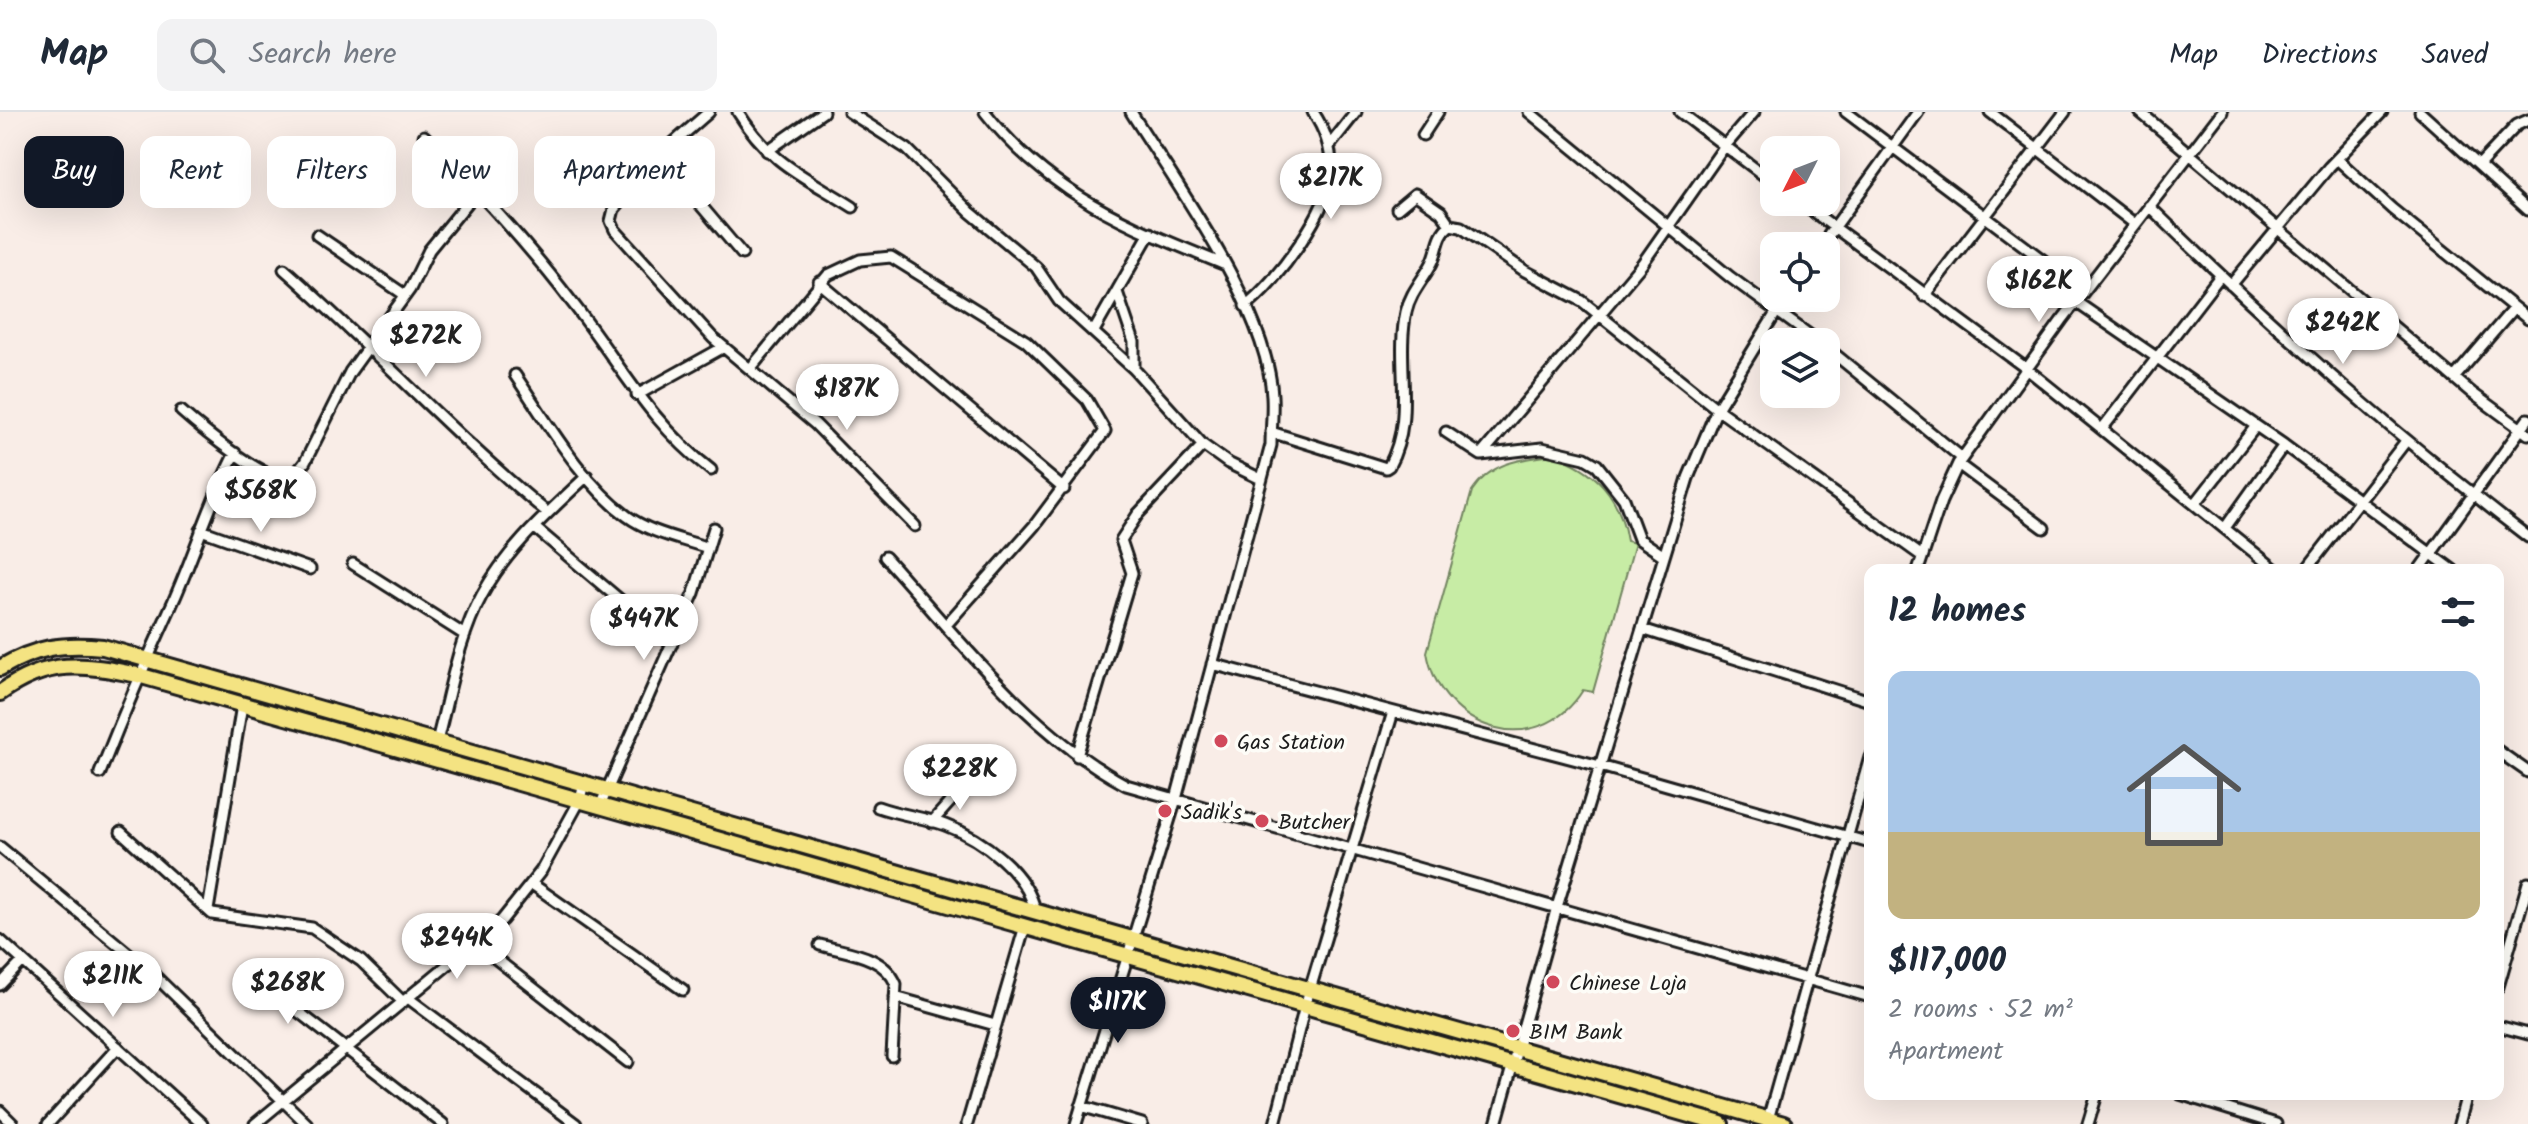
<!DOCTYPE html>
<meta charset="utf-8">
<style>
body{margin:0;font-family:Kalam,sans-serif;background:#f2f2f3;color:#1f2937;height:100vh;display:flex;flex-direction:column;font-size:30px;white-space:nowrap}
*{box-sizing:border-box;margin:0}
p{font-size:26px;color:#747a83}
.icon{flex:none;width:44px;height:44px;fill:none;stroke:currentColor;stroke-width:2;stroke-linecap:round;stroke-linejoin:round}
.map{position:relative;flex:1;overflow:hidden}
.sheet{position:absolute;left:1864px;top:452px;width:640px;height:536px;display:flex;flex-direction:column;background:#fff;border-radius:16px;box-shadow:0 8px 32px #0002}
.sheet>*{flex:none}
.guide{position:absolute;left:24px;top:24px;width:760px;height:72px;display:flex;gap:16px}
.needle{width:52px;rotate:228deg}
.buttons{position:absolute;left:1760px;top:24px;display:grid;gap:16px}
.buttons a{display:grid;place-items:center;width:80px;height:80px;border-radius:16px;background:#fff;box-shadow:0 8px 32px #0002;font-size:40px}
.price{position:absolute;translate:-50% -68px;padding:0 18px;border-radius:28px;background:#fff;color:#222;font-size:26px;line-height:52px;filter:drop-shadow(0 2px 4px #0008)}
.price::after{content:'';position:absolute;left:50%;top:48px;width:24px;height:18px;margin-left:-12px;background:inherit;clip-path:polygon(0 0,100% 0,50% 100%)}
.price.current{background:#111827;color:#fff}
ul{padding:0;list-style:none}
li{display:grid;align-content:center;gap:16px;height:424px;padding:0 24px}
li span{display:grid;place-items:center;height:248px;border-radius:16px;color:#555}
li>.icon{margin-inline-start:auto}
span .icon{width:144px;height:144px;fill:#fffc;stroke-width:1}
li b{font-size:34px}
h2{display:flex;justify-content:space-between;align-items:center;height:96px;padding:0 24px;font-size:34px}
.chip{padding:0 28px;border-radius:16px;background:#fff;box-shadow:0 8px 32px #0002;font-size:28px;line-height:72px}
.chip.current{background:#111827;color:#fff}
header{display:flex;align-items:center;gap:48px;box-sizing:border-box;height:112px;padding:0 40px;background:#fff;border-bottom:2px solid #e0e1e3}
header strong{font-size:38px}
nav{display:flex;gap:44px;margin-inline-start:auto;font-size:28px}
.search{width:560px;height:72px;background:#f2f2f3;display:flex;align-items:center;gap:20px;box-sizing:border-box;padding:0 28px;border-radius:16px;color:#747a83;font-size:30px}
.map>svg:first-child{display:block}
.garden{fill:#c7eca5;stroke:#728460;stroke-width:2}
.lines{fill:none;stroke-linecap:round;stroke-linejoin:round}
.minor-casing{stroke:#1c1c1c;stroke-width:15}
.primary-casing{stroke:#1c1c1c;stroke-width:20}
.minor{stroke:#fdfcf7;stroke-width:9}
.primary{stroke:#f4e382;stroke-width:14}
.poi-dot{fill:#d1495b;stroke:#fdfcf7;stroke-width:3}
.labels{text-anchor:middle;stroke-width:7;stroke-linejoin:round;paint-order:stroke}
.poi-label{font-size:22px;fill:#1c1c1c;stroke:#fdfcf7;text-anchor:start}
</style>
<header>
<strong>Map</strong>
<div class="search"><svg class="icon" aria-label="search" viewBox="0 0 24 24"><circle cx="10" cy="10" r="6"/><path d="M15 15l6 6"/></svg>Search here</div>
<nav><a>Map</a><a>Directions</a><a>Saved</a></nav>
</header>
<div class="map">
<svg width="2528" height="1012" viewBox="0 0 2528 1012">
<rect width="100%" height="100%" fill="#f9ede7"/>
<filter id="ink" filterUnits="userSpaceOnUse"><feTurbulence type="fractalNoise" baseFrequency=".0125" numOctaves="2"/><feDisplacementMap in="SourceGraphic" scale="16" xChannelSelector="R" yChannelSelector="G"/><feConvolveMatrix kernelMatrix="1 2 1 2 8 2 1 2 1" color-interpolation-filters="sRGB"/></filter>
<g filter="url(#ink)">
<path class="garden" d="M1553,343C1596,357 1620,384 1627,429L1635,431L1593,580L1583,578C1538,650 1440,618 1427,540L1472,379C1491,350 1520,347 1553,343Z"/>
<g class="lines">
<defs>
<path id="minor" d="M709,0L662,41L614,97L611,109L615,118L713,226L815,312L915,414
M738,0C770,52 804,64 853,95
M849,0L907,37L970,100L1036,155L1059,189L1134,257L1203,333L1228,351L1261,367
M985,0C1050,83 1129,114 1223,152
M1529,0L1730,165L1819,230
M1680,0L1774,71
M1846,0L2084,179
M1990,0L2135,112
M2140,0L2472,281L2528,322
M2420,0L2528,98
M1423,23L1438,0
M424,24C476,76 526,130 571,189C620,251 647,308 711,358
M1330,33L1356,0
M767,39L823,0
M659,44L742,142
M2337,47L2392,97L2528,207
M2480,52L2517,13L2528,8
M1800,90L2027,257L2276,458
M2149,94C2271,214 2392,321 2528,425
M1397,97L1415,82L1441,100L1450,113L1461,115L1525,159L1582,189L1717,297L1922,444
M317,123L405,183
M1821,134L1918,0
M284,157C374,236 455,325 548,401
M819,170L1064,377
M2231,173L2329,55L2382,0
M1117,180L1134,230V257
M1924,184L2065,0
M2076,190L2284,333L2453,458
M1245,194C1276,171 1330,98 1331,59C1332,37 1325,18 1313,0
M1094,219L1150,121
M1826,235L1962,346
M750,257L828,163L860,148L891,145L1026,229L1087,288L1105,319L1034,414L946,513
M515,263C547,310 581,370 627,404C650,421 682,427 708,436
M2454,266L2514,196
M637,283L724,235
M181,299C199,315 269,374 292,367L305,350L350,260L410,177L429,138L478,78
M2102,317L2220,164
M1271,320L1386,356L1389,354C1416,305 1395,251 1406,200C1410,181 1423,168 1432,151C1439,137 1437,123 1450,113
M1446,320L1481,343L1542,336L1585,346L1597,353L1624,387L1639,427L1664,444
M1481,343L1642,152L1724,35L1754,0
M1958,352L2044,416
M2195,392L2256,314
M534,415L672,532
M2225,416L2284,333
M201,418L310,457
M885,445C959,527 1028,620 1126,673L1870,885
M353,452L465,523
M1918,458L1941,389L1958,352L2062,208L2222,0
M2306,458L2406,329
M2419,458L2528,307
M1642,517L1870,589
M1212,552L1600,654L1870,731
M437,629C450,580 458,527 482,483C508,435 549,400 587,364
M2498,639L2528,660
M1077,644L1132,461L1121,428L1138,402L1203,333
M100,661C123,603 147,547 173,490C195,441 210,389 235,341
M600,694L694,481L714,416
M878,695C900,703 923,705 945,713C983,727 1027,760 1036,801
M932,710L967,671
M121,720L212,802L312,816L361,849L403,890
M0,735L152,861L307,1012
M532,772L683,878
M208,798L242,593
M0,828L202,1012
M477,832L628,950
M820,833C848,841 884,843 896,872L892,944
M251,863L443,1012
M0,873L23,849
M2498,875L2528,771
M895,885L995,913
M408,886L576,1012
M2498,914L2528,922
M2180,982L2276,1012
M1081,994L1142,1012
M0,999L13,1012
M1767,1011L1870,645
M48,1012L118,935
M255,1012L502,808L541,759L580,688L584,670
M967,1012L1025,814
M1076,1012L1176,687L1271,333C1271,316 1273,300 1272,284C1268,197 1177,74 1131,0
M1275,1012L1305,894L1393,600
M1496,1012L1557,795L1688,366L1717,297L1785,186
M2088,1012L2097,982
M2459,1012L2467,982"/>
<path id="primary" d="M0,556C36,535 62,531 103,535L1784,1012
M0,581C48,546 83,552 138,563L1721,1012"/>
</defs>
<use href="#minor" class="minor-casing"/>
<use href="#primary" class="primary-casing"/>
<use href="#minor" class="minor"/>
<use href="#primary" class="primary"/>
</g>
</g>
<g class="poi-dot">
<circle cx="1221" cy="629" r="8"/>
<circle cx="1165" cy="699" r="8"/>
<circle cx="1262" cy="709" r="8"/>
<circle cx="1553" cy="870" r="8"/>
<circle cx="1513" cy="919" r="8"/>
</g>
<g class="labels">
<g class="poi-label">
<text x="1237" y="637">Gas Station</text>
<text x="1181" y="707">Sadik's</text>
<text x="1278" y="717">Butcher</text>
<text x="1569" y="878">Chinese Loja</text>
<text x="1529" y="927">BIM Bank</text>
</g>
</g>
</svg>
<div class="buttons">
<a><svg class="needle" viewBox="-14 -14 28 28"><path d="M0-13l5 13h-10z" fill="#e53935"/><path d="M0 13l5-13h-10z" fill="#747a83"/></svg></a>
<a><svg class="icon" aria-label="locate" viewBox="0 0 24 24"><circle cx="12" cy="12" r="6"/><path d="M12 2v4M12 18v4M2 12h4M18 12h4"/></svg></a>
<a><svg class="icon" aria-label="layers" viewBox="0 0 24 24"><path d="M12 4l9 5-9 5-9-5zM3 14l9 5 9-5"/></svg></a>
</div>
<b class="price" style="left:1331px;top:109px">$217K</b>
<b class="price" style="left:2039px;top:212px">$162K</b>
<b class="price" style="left:2343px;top:254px">$242K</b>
<b class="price" style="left:426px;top:267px">$272K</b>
<b class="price" style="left:847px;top:320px">$187K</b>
<b class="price" style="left:261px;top:422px">$568K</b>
<b class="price" style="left:644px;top:550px">$447K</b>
<b class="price" style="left:960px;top:700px">$228K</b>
<b class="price" style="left:457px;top:869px">$244K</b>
<b class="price" style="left:113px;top:907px">$211K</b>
<b class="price" style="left:288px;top:914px">$268K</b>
<b class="price current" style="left:1118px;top:933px">$117K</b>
<div class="guide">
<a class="chip current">Buy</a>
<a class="chip">Rent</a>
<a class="chip">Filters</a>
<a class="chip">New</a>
<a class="chip">Apartment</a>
</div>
<section class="sheet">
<h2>12 homes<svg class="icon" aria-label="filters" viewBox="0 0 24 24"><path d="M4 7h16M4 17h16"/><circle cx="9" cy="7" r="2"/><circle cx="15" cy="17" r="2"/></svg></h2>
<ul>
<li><span style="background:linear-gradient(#a9c7e8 65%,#c2b280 0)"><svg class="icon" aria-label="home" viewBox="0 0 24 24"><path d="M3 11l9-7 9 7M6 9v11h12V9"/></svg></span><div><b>$117,000</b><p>2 rooms · 52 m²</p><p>Apartment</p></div></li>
</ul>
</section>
</div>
